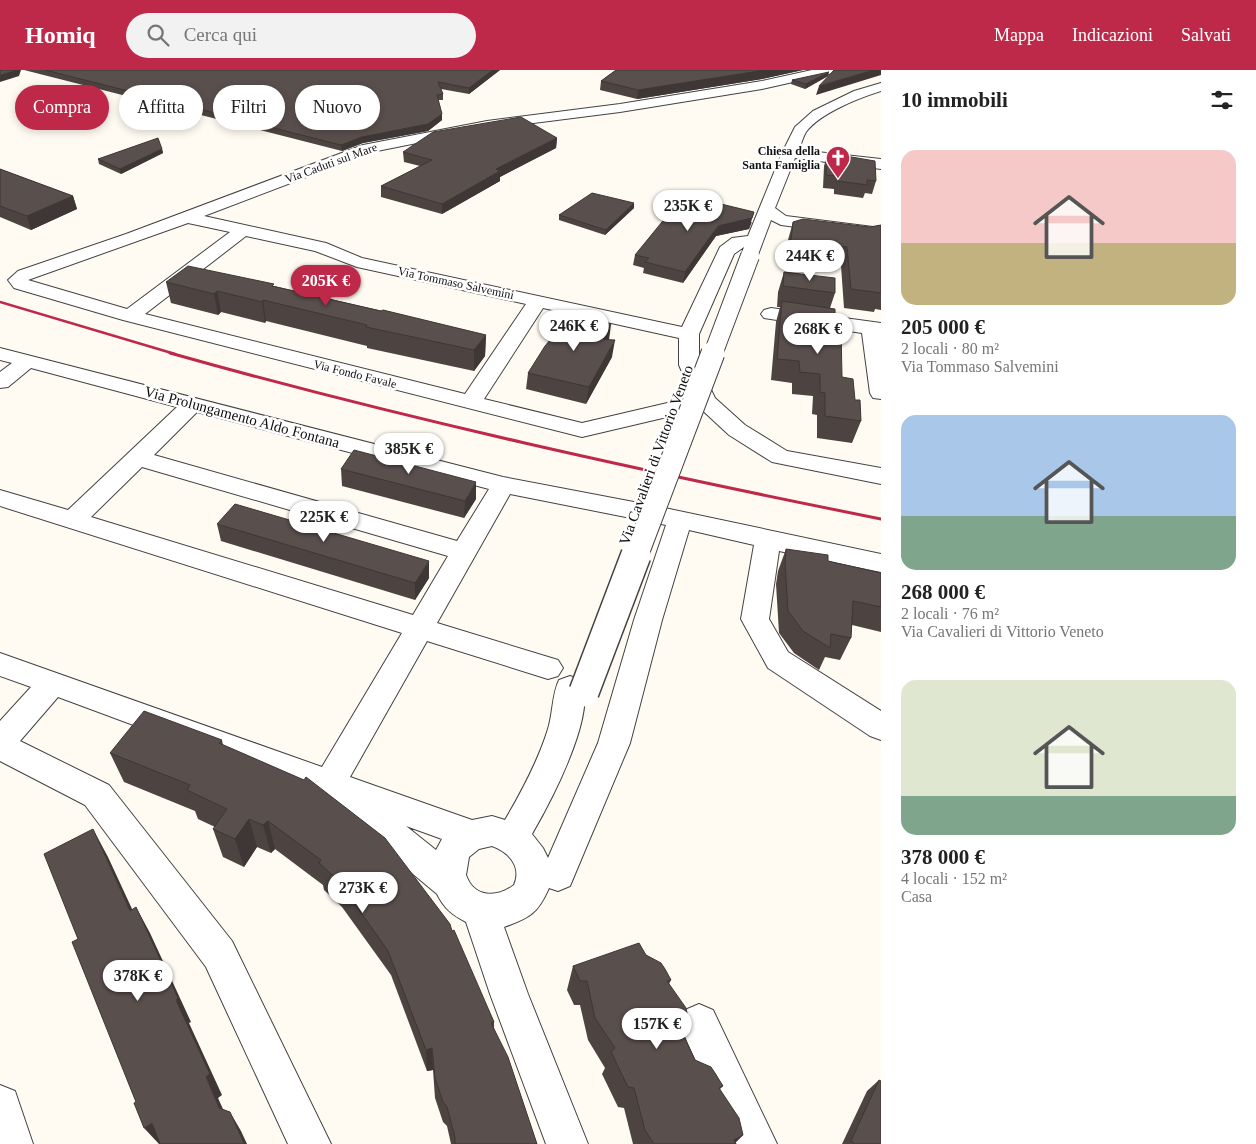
<!DOCTYPE html>
<html lang="it">
<meta charset="utf-8">
<style>
body{margin:0;font-family:Georgia,serif;background:#f2f2f2;color:#222;height:100vh;display:flex;flex-direction:column;font-size:19px;white-space:nowrap}
*{box-sizing:border-box;margin:0}
p{font-size:16px;color:#767676}
.icon{flex:none;width:28px;height:28px;fill:none;stroke:currentColor;stroke-width:2;stroke-linecap:round;stroke-linejoin:round}
.map{position:relative;flex:1;overflow:hidden}
.panel{display:flex;flex-direction:column;background:#fff;width:375px}
.panel>*{flex:none}
.guide{position:absolute;left:15px;top:15px;width:475px;height:45px;display:flex;gap:10px}
.price{position:absolute;translate:-50% -42px;padding:0 11px;border-radius:18px;background:#fff;color:#222;font-size:16px;line-height:32px;filter:drop-shadow(0 1px 2px #0008)}
.price::after{content:'';position:absolute;left:50%;top:30px;width:15px;height:11px;margin-left:-8px;background:inherit;clip-path:polygon(0 0,100% 0,50% 100%)}
.price.on{background:#bf2949;color:#fff}
ul{padding:0;list-style:none}
li{display:grid;align-content:center;gap:10px;height:265px;padding:0 20px}
li span{display:grid;place-items:center;height:155px;border-radius:15px;color:#555}
li>.icon{margin-inline-start:auto}
span .icon{width:90px;height:90px;fill:#fffc;stroke-width:1}
li b{font-size:21px}
h2{display:flex;justify-content:space-between;align-items:center;height:60px;padding:0 20px;font-size:21px}
.pill{padding:0 18px;border-radius:22px;background:#fff;box-shadow:0 2px 8px #0003;font-size:18px;line-height:45px}
.pill.on{background:#bf2949;color:#fff}
header{display:flex;align-items:center;gap:30px;box-sizing:border-box;height:70px;padding:0 25px;background:#bf2949;color:#fff}
header strong{font-size:24px}
nav{display:flex;gap:28px;margin-inline-start:auto;font-size:18px}
.search{width:350px;height:45px;background:#f2f2f2;display:flex;align-items:center;gap:12px;box-sizing:border-box;padding:0 18px;border-radius:28px;color:#767676;font-size:19px}
main{display:flex;flex:1;min-height:0}
.map>svg:first-child{display:block}
.lines{fill:none;stroke-linecap:round;stroke-linejoin:round}
.minor-casing{stroke:#434343;stroke-width:2}
.minor{fill:#fff;fill-rule:evenodd}
.rail-far1{stroke:#bf2949;stroke-width:2.5}
.rail{stroke:#bf2949;stroke-width:3}
.minor-bridge-far2-casing{stroke:#434343;stroke-width:20;stroke-linecap:butt}
.minor-bridge-far1-casing{stroke:#434343;stroke-width:25;stroke-linecap:butt}
.minor-bridge-casing{stroke:#434343;stroke-width:32;stroke-linecap:butt}
.minor-bridge-far2{stroke:#fff;stroke-width:18}
.minor-bridge-far1{stroke:#fff;stroke-width:23}
.minor-bridge{stroke:#fff;stroke-width:29}
.wall{fill:#4d4441}
.shaded-wall{fill:#3e3735}
.building{fill:#594f4c;stroke:#3e3735}
.labels{text-anchor:middle;stroke-width:5;stroke-linejoin:round;paint-order:stroke}
.far-poi-label{font-size:12px;font-weight:bold;fill:#101010;stroke:#fff;text-anchor:end}
.far-street-label{font-size:12px;fill:#101010;stroke:#fff}
.street-label{font-size:15px;fill:#101010;stroke:#fff}
</style>
<header>
<strong>Homiq</strong>
<div class="search"><svg class="icon" aria-label="search" viewBox="0 0 24 24"><circle cx="10" cy="10" r="6"/><path d="M15 15l6 6"/></svg>Cerca qui</div>
<nav><a>Mappa</a><a>Indicazioni</a><a>Salvati</a></nav>
</header>
<main>
<div class="map">
<svg width="881" height="1074" viewBox="0 0 881 1074">
<rect width="100%" height="100%" fill="#fffbf3"/>
<g class="lines">
<defs>
<path id="minor" d="M812,0H835L833,3L762,19L620,42L487,59L372,82L204,146L326,173L362,188L682,257L720,177L732,168L748,166L782,83L795,57L813,41L854,21L881,13V21C859,28 820,43 806,62C803,67 801,74 799,80L881,89V99L795,88L775,138L786,146L881,158V168L781,155L771,150L756,190L750,191L744,190L741,186L744,177L734,184L699,264V295L715,328L745,355L787,381L881,398V414L772,392L729,365L701,339L582,367L123,250L14,218L8,210L18,201L126,164L363,75L487,51L620,34L762,11ZM188,153L230,162L127,239L28,210ZM246,166L315,181L357,197L526,234L465,324L145,244ZM543,238L679,268V295L693,327L582,353L484,329Z
M771,238L881,253V329L873,328L870,323L862,263L764,248L761,244L764,240Z
M0,278L503,407L660,437L881,484V502L779,481L769,549L788,582L881,641V670L870,666L768,598L741,549L754,475L689,460L662,550L630,673L570,816L558,821L549,818C538,843 530,848 504,857L528,924L588,1074H546L490,924L466,852C452,845 444,838 437,824L334,738L330,728L58,627L20,671L109,715L232,871L331,1074H288L206,897L85,735L0,691V651L31,617L0,606V583L322,697L402,563L0,436V420L68,440L177,337L31,298L8,317L0,318V302L12,293L0,290ZM197,342L489,419L457,471L154,385ZM142,397L448,486L413,545L91,447ZM510,424L666,455L634,550L598,673L548,788L543,778L532,764C550,733 598,643 581,610L570,606L559,610C552,624 553,643 548,659C538,691 522,721 505,750L492,746L472,750L350,707L427,571L548,609L558,606L563,598L558,590L437,553ZM406,756L442,769L436,780ZM492,776C509,782 522,797 514,815C497,828 474,828 466,805L469,787L479,779Z
M699,934L713,940L777,1074H734L679,954L685,940Z
M0,1015L15,1021L33,1074H0Z"/>
</defs>
<use href="#minor" class="minor-casing"/>
<use href="#minor" class="minor"/>
<path class="rail-far1" d="M0,232L175,284"/>
<path class="rail" d="M170,283C404,349 642,401 881,449"/>
<defs>
<path id="minor-bridge-far2" d="M713,284L750,186"/>
<path id="minor-bridge-far1" d="M636,486L713,283"/>
<path id="minor-bridge" d="M584,622L636,485"/>
</defs>
<use href="#minor-bridge-far2" class="minor-bridge-far2-casing"/>
<use href="#minor-bridge-far1" class="minor-bridge-far1-casing"/>
<use href="#minor-bridge" class="minor-bridge-casing"/>
<use href="#minor-bridge-far2" class="minor-bridge-far2"/>
<use href="#minor-bridge-far1" class="minor-bridge-far1"/>
<use href="#minor-bridge" class="minor-bridge"/>
</g>
<path class="wall" d="M24,0H500L469,24L441,19L443,24V30H438L442,50L428,61L363,73L342,81Z
M615,0H803L762,9L637,29L600,20L601,11L616,0Z
M828,6L805,19L791,14L792,10Z
M557,68L556,78L500,107V111L442,144L381,127V116L420,96L404,92L403,82Z
M162,79L163,83L121,104L99,94L98,89Z
M828,83L876,111L872,124L865,123L863,128L834,124V119L823,118L824,96Z
M0,99L73,126L77,139L31,160L0,147Z
M634,133V138L605,165L559,150V145Z
M752,152L749,159L716,166L683,213L643,203L644,198L633,195L635,185Z
M793,152L870,157L881,155V240L875,239L874,242L844,238L841,196L786,190L788,170Z
M784,202L835,223L830,238L835,258L842,307L855,330L861,351L852,373L817,368V345L812,344L813,326L792,324V313L771,310L776,252L780,237H777L778,222Z
M166,212L274,216L486,265L485,286L474,301L367,278V276L266,251L265,253L221,242L218,245L171,233Z
M609,270L612,287L586,334L526,319L528,303Z
M341,399L476,429L464,448L342,416Z
M217,454L429,508L415,530L221,471Z
M786,479L828,491L881,503V562L852,555L851,568L840,590L825,587L819,600L794,583L779,563L776,514L778,501Z
M222,670L223,675L452,861L494,952V958L537,1074H451L447,1056L443,1052L435,1028L433,1000L427,1001L391,905L342,837L324,820L323,815L275,779L271,783L257,777L244,797L223,787L213,759L215,757L198,749L195,741L124,712L110,683Z
M646,885L671,910L669,914L689,953L683,964L688,975L695,990L723,1016L720,1019L743,1065L735,1073L736,1074H633L624,1038L618,1037L602,1004L605,998L588,970L580,935H574L567,920L573,896Z
M879,1010L881,1074H842L867,1021Z"/>
<path class="shaded-wall" d="M17,0H21L19,6L0,12V5Z
M493,0H500L469,24V18Z
M766,0H803L762,9L637,29L638,20Z
M873,0H881V5L816,25L819,16Z
M829,2L828,6L805,19L806,14Z
M442,44V50L428,61L363,73L342,81L341,75L362,67Z
M557,68L556,78L500,107V111L442,144V134L496,99Z
M162,79L163,83L121,104L120,99Z
M73,126L77,139L31,160L27,146Z
M634,133V138L605,165L606,160Z
M754,142L749,159L716,166L683,213L685,202L718,156Z
M217,221L221,242L218,245L214,224Z
M263,230L266,251L265,253L262,232Z
M611,254L609,270L598,269Z
M486,265L485,286L474,301V280Z
M615,270L612,287L586,334L589,317Z
M476,412V429L464,448L465,431Z
M429,491V508L415,530V513Z
M249,749L257,777L244,797L235,769Z
M268,751L275,779L271,783L263,755Z
M93,759L108,787L145,867L130,841Z
M136,837L150,863L191,952L189,953L222,1025L218,1028L231,1057L219,1038L206,1007L176,930Z
M689,953L677,976L681,958Z
M432,978L433,1000L427,1001L426,980Z
M230,1042L241,1061L247,1074H244Z
M152,1053L164,1074H159L144,1058Z
M743,1065L734,1074V1070Z"/>
<path class="building" d="M0,0H17L0,5Z
M45,0H493L469,18L438,12L443,24L437,25L442,44L428,54L362,67L341,75Z
M616,0H766L638,20L601,11Z
M834,0H873L819,16Z
M829,2L806,14L792,10Z
M521,47L557,68L496,99L500,101L442,134L381,116L432,90L403,82L433,62Z
M158,68L162,79L120,99L98,89Z
M828,83L875,91L876,111L867,110V115L838,111L839,106L826,105Z
M0,99L73,126L27,146L0,136Z
M592,123L634,133L606,160L559,145Z
M684,125L754,142L752,148L718,156L685,202L645,192L649,188L635,185Z
M803,149L870,157L881,155V223L851,219L847,177L791,171L793,152Z
M188,196L274,214L272,216L381,241L383,240L486,265L474,280L366,257L367,255L263,230L262,232L217,221L214,224L166,212Z
M784,202L835,208V223L783,216Z
M782,231L835,239V258L841,259L842,307L853,309L855,330H860L861,351L825,346V323L820,322V304L800,302L799,291L777,289Z
M572,244L611,254L598,269L615,270L589,317L528,303L545,276Z
M354,380L476,412L465,431L341,399Z
M235,434L429,491L415,513L217,454Z
M786,479L828,485V491L881,503V537L853,531L851,568L831,564L830,578L803,561L788,541L785,492Z
M144,641L222,670L219,673L304,710L306,707L385,768L450,854L452,861L454,860L494,952L491,953L508,987L537,1074H455V1067L447,1037L443,1032L435,1008L432,978L426,980L388,881L338,810L319,793L321,790L268,751L263,755L249,749L235,769L213,759L227,739L187,720L190,715L110,683Z
M93,759L130,841L136,837L178,928L176,930L210,1004L206,1007L219,1038L230,1042L244,1074H160L152,1053L144,1058L134,1033L136,1032L72,872L78,869L44,784Z
M639,873L646,885L661,893L665,899L671,910L667,911L686,938L689,953L681,958L688,975L695,990L711,997L715,1003L723,1016L719,1018L739,1048L743,1065L734,1070L736,1074H654L645,1060L634,1018L628,1017L611,982L615,978L595,948L587,911H580L573,896Z
M879,1010L881,1011V1074H855L851,1071Z"/>
<defs>
<symbol id="church-pin" viewBox="-11 -11 22 30"><path d="M0 17L-7.5 6A9.5 9.5 0 1 1 7.5 6Z" fill="#bf2949" stroke="#fff"/><path d="M-1.2-6h2.4v3.5h3.3v2.4h-3.3V6h-2.4V-.1h-3.3v-2.4h3.3Z" fill="#fff"/></symbol>
</defs>
<g fill-rule="evenodd">
<use href="#church-pin" x="824" y="74" width="28" height="38"/>
</g>
<g class="labels">
<g class="far-poi-label">
<text x="820" y="85">Chiesa della<tspan x="820" dy="14">Santa Famiglia</tspan></text>
</g>
<g class="far-street-label">
<text transform="translate(331 93) rotate(-20)" y="4">Via Caduti sul Mare</text>
<text transform="translate(456 213) rotate(12)" y="4">Via Tommaso Salvemini</text>
<text transform="translate(355 304) rotate(14)" y="4">Via Fondo Favale</text>
</g>
<g class="street-label">
<text transform="translate(242 347) rotate(15)" y="5">Via Prolungamento Aldo Fontana</text>
<text transform="translate(656 385) rotate(-70)" y="5">Via Cavalieri di Vittorio Veneto</text>
</g>
</g>
</svg>
<b class="price" style="left:688px;top:162px">235K €</b>
<b class="price" style="left:810px;top:212px">244K €</b>
<b class="price on" style="left:326px;top:237px">205K €</b>
<b class="price" style="left:574px;top:282px">246K €</b>
<b class="price" style="left:818px;top:285px">268K €</b>
<b class="price" style="left:409px;top:405px">385K €</b>
<b class="price" style="left:324px;top:473px">225K €</b>
<b class="price" style="left:363px;top:844px">273K €</b>
<b class="price" style="left:138px;top:932px">378K €</b>
<b class="price" style="left:657px;top:980px">157K €</b>
<div class="guide">
<a class="pill on">Compra</a>
<a class="pill">Affitta</a>
<a class="pill">Filtri</a>
<a class="pill">Nuovo</a>
</div>
</div>
<section class="panel">
<h2>10 immobili<svg class="icon" aria-label="filters" viewBox="0 0 24 24"><path d="M4 7h16M4 17h16"/><circle cx="9" cy="7" r="2"/><circle cx="15" cy="17" r="2"/></svg></h2>
<ul>
<li><span style="background:linear-gradient(#f6c9c9 60%,#c2b280 0)"><svg class="icon" aria-label="home" viewBox="0 0 24 24"><path d="M3 11l9-7 9 7M6 9v11h12V9"/></svg></span><div><b>205 000 €</b><p>2 locali · 80 m²</p><p>Via Tommaso Salvemini</p></div></li>
<li><span style="background:linear-gradient(#a9c7e8 65%,#7fa58c 0)"><svg class="icon" aria-label="home" viewBox="0 0 24 24"><path d="M3 11l9-7 9 7M6 9v11h12V9"/></svg></span><div><b>268 000 €</b><p>2 locali · 76 m²</p><p>Via Cavalieri di Vittorio Veneto</p></div></li>
<li><span style="background:linear-gradient(#dfe7d0 75%,#7fa58c 0)"><svg class="icon" aria-label="home" viewBox="0 0 24 24"><path d="M3 11l9-7 9 7M6 9v11h12V9"/></svg></span><div><b>378 000 €</b><p>4 locali · 152 m²</p><p>Casa</p></div></li>
</ul>
</section>
</main>
